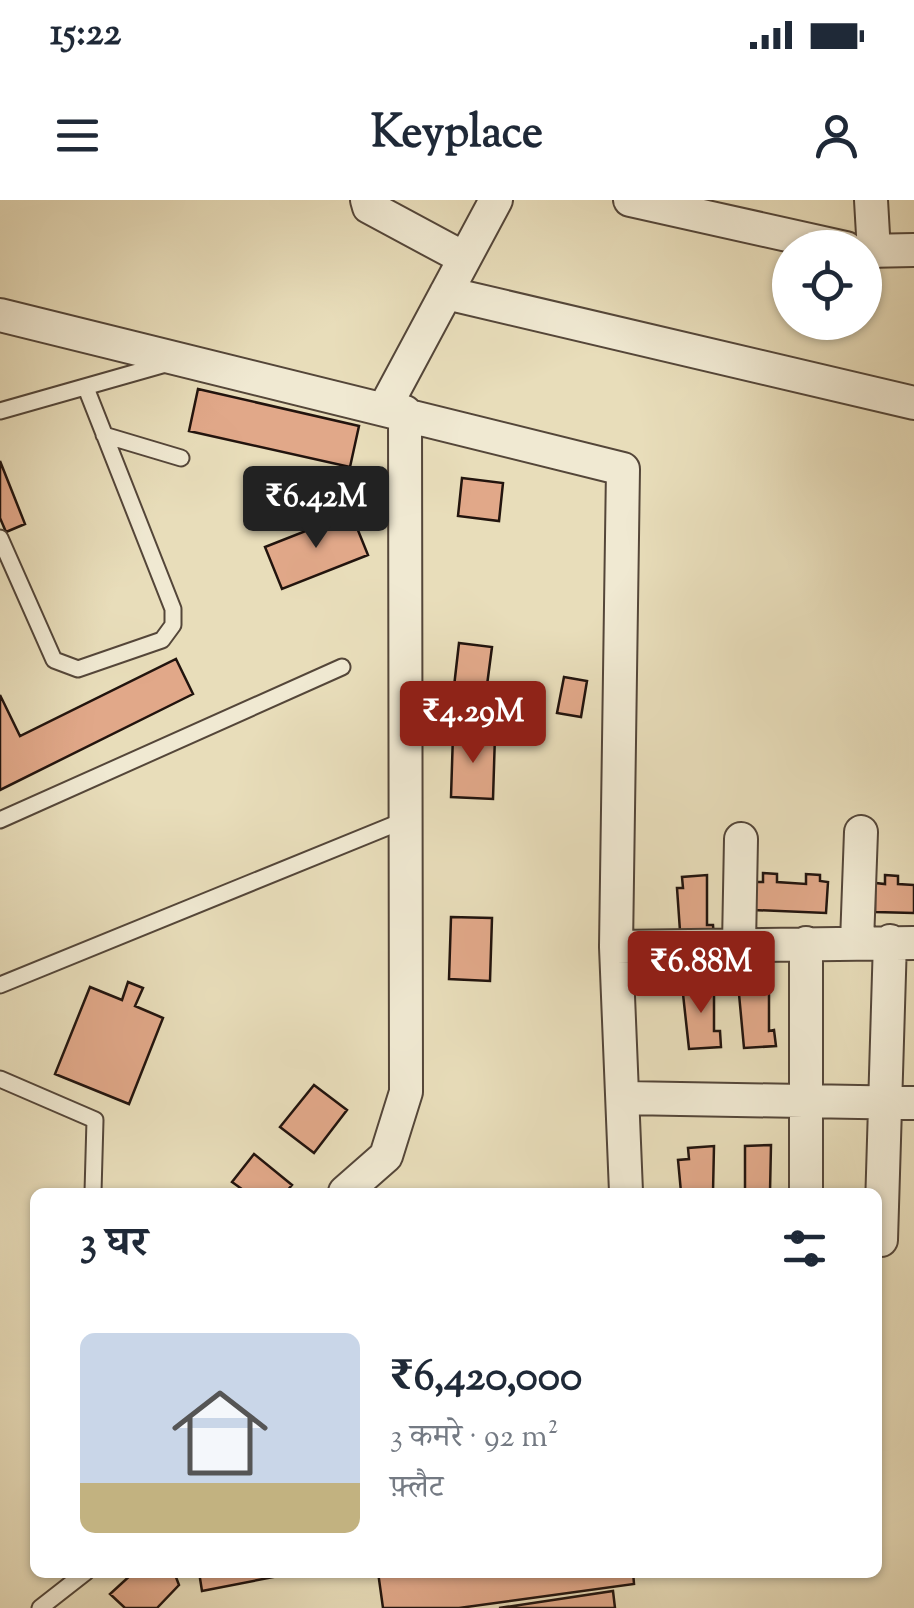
<!DOCTYPE html>
<html lang="hi">
<meta charset="utf-8">
<style>
body{margin:0;font-family:"Sorts Mill Goudy","Noto Serif Devanagari",serif;background:#f2f2f3;color:#1f2937;height:100vh;display:flex;flex-direction:column;font-size:38px;white-space:nowrap}
*{box-sizing:border-box;margin:0}
p{font-size:32px;color:#747a83}
.icon{flex:none;width:55px;height:55px;fill:none;stroke:currentColor;stroke-width:2;stroke-linecap:round;stroke-linejoin:round}
.map{position:relative;flex:1;overflow:hidden}
.panel{position:absolute;left:30px;top:988px;width:852px;height:390px;display:flex;flex-direction:column;background:#fff;border-radius:15px;box-shadow:0 2px 8px #0004}
.panel>*{flex:none}
.controls{position:absolute;left:772px;top:30px;display:grid;gap:20px}
.controls a{display:grid;place-items:center;width:110px;height:110px;border-radius:50%;background:#fff;box-shadow:0 2px 8px #0004;font-size:50px}
.price{position:absolute;translate:-50% -85px;padding:0 22px;border-radius:10px;background:#8f2418;color:#fff;font-size:32px;line-height:65px;filter:drop-shadow(0 2px 5px #0008)}
.price::after{content:'';position:absolute;left:50%;top:60px;width:30px;height:22px;margin-left:-15px;background:inherit;clip-path:polygon(0 0,100% 0,50% 100%)}
.price.current{background:#222;color:#fff}
ul{padding:0;list-style:none}
li{display:flex;align-items:center;gap:30px;height:250px;padding:0 50px}
li span{display:grid;place-items:center;flex:none;width:280px;height:200px;border-radius:15px;color:#555}
li>.icon{margin-inline-start:auto}
span .icon{width:120px;height:120px;fill:#fffc;stroke-width:1}
li b{font-size:42px}
h2{display:flex;justify-content:space-between;align-items:center;height:120px;padding:0 50px;font-size:42px}
.status{display:flex;justify-content:space-between;align-items:center;height:70px;padding:0 50px;background:#fff;direction:ltr}
.status svg{height:28px;fill:currentColor}
header{display:flex;justify-content:space-between;align-items:center;height:130px;padding:0 50px;background:#fff;font-size:45px;font-weight:800}
.map>svg:first-child{display:block}
.building{fill:#e1a889;stroke:#22140e;stroke-width:2.5}
.lines{fill:none;stroke-linecap:round;stroke-linejoin:round}
.lane-casing{stroke:#544639;stroke-width:19}
.street-casing{stroke:#544639;stroke-width:36}
.lane{stroke:#f0e9d2;stroke-width:15}
.street{stroke:#f0e9d2;stroke-width:32}
</style>
<div class="status"><b>15:22</b><svg viewBox="0 0 49 12"><path d="M0 12V9h3v3zM5 12V6h3v6zM10 12V3h3v9zM15 12V0h3v12zM26 1h20v11H26zM47 4h2v5h-2z"/></svg></div>
<header><svg class="icon" aria-label="menu" viewBox="0 0 24 24"><path d="M4 6h16M4 12h16M4 18h16"/></svg>Keyplace<svg class="icon" aria-label="person" viewBox="0 0 24 24"><circle cx="12" cy="8" r="4"/><path d="M4 21q1-7 8-7t8 7"/></svg></header>
<div class="map">
<svg width="914" height="1408" viewBox="0 0 914 1408">
<rect width="100%" height="100%" fill="#e8ddba"/>
<filter id="stains"><feTurbulence type="fractalNoise" baseFrequency=".002" numOctaves="4"/><feColorMatrix values="0 0 0 0 .2 0 0 0 0 .09 0 0 0 0 .02 0 0 0 .5 -.17"/></filter>
<radialGradient id="worn" r=".72"><stop offset=".6" stop-color="#630" stop-opacity="0"/><stop offset="1" stop-color="#630" stop-opacity=".3"/></radialGradient>
<path class="building" d="M198,189L359,226L350,267L189,231Z
M0,261L25,324L6,332L0,318Z
M462,278L503,283L499,321L458,316Z
M351,313L368,355L282,389L265,347Z
M459,443L492,447L484,508L452,504Z
M176,459L193,494L0,590V495L20,536Z
M564,477L587,481L581,517L557,513Z
M453,534L495,535L493,599L451,597Z
M763,673L777,674V682L806,684V674L820,675V681L828,682L826,713L753,710L754,682H763Z
M707,675V725H713L714,740L680,731L677,688H683L682,677Z
M885,675L898,676V684L914,685V713L875,712V683L885,684Z
M451,717L492,718L490,781L449,779Z
M769,780V831L774,830L776,846L744,848L739,794L744,793L743,783Z
M714,781V831H720L721,847L689,849L683,794H690L689,783Z
M128,782L143,788L135,806L163,818L129,904L55,874L90,787L122,800Z
M314,885L347,910L314,953L280,927Z
M771,945L770,992H745V946Z
M714,946L713,992H681L678,960L689,959L688,948Z
M254,954L292,985L286,992H246L232,982Z
M134,1372H174L179,1385L157,1408H125L110,1394Z
M199,1372H299L202,1391Z
M378,1372H633L634,1384L459,1408H383Z
M613,1391L615,1408H499Z"/>
<g class="lines">
<defs>
<path id="lane" d="M0,211L169,163
M104,235L181,258
M0,338L54,460L78,469L162,440L173,425V409L86,188
M0,620L342,467
M0,785L405,620
M0,879L95,920L93,992
M40,1408L86,1372"/>
<path id="street" d="M367,0L369,7L464,58
M630,0L846,48
M871,0L874,52
M865,51L914,50
M446,93L914,203
M0,115L623,269L616,747L626,992
M385,207L496,0
M857,742L861,632
M739,744L741,639
M616,747L914,743
M625,898L914,903
M345,992L386,956L406,892L405,212
M806,992V743
M878,1040H881L890,741"/>
</defs>
<use href="#lane" class="lane-casing"/>
<use href="#street" class="street-casing"/>
<use href="#lane" class="lane"/>
<use href="#street" class="street"/>
</g>
<rect width="100%" height="100%" filter="url(#stains)"/>
<rect width="100%" height="100%" fill="url(#worn)"/>
</svg>
<div class="controls">
<a><svg class="icon" aria-label="locate" viewBox="0 0 24 24"><circle cx="12" cy="12" r="6"/><path d="M12 2v4M12 18v4M2 12h4M18 12h4"/></svg></a>
</div>
<b class="price current" style="left:316px;top:351px">₹6.42M</b>
<b class="price" style="left:473px;top:566px">₹4.29M</b>
<b class="price" style="left:701px;top:816px">₹6.88M</b>
<section class="panel">
<h2>3 घर<svg class="icon" aria-label="filters" viewBox="0 0 24 24"><path d="M4 7h16M4 17h16"/><circle cx="9" cy="7" r="2"/><circle cx="15" cy="17" r="2"/></svg></h2>
<ul>
<li><span style="background:linear-gradient(#c9d6e8 75%,#c2b280 0)"><svg class="icon" aria-label="home" viewBox="0 0 24 24"><path d="M3 11l9-7 9 7M6 9v11h12V9"/></svg></span><div><b>₹6,420,000</b><p>3 कमरे · 92 m²</p><p>फ़्लैट</p></div></li>
</ul>
</section>
</div>
